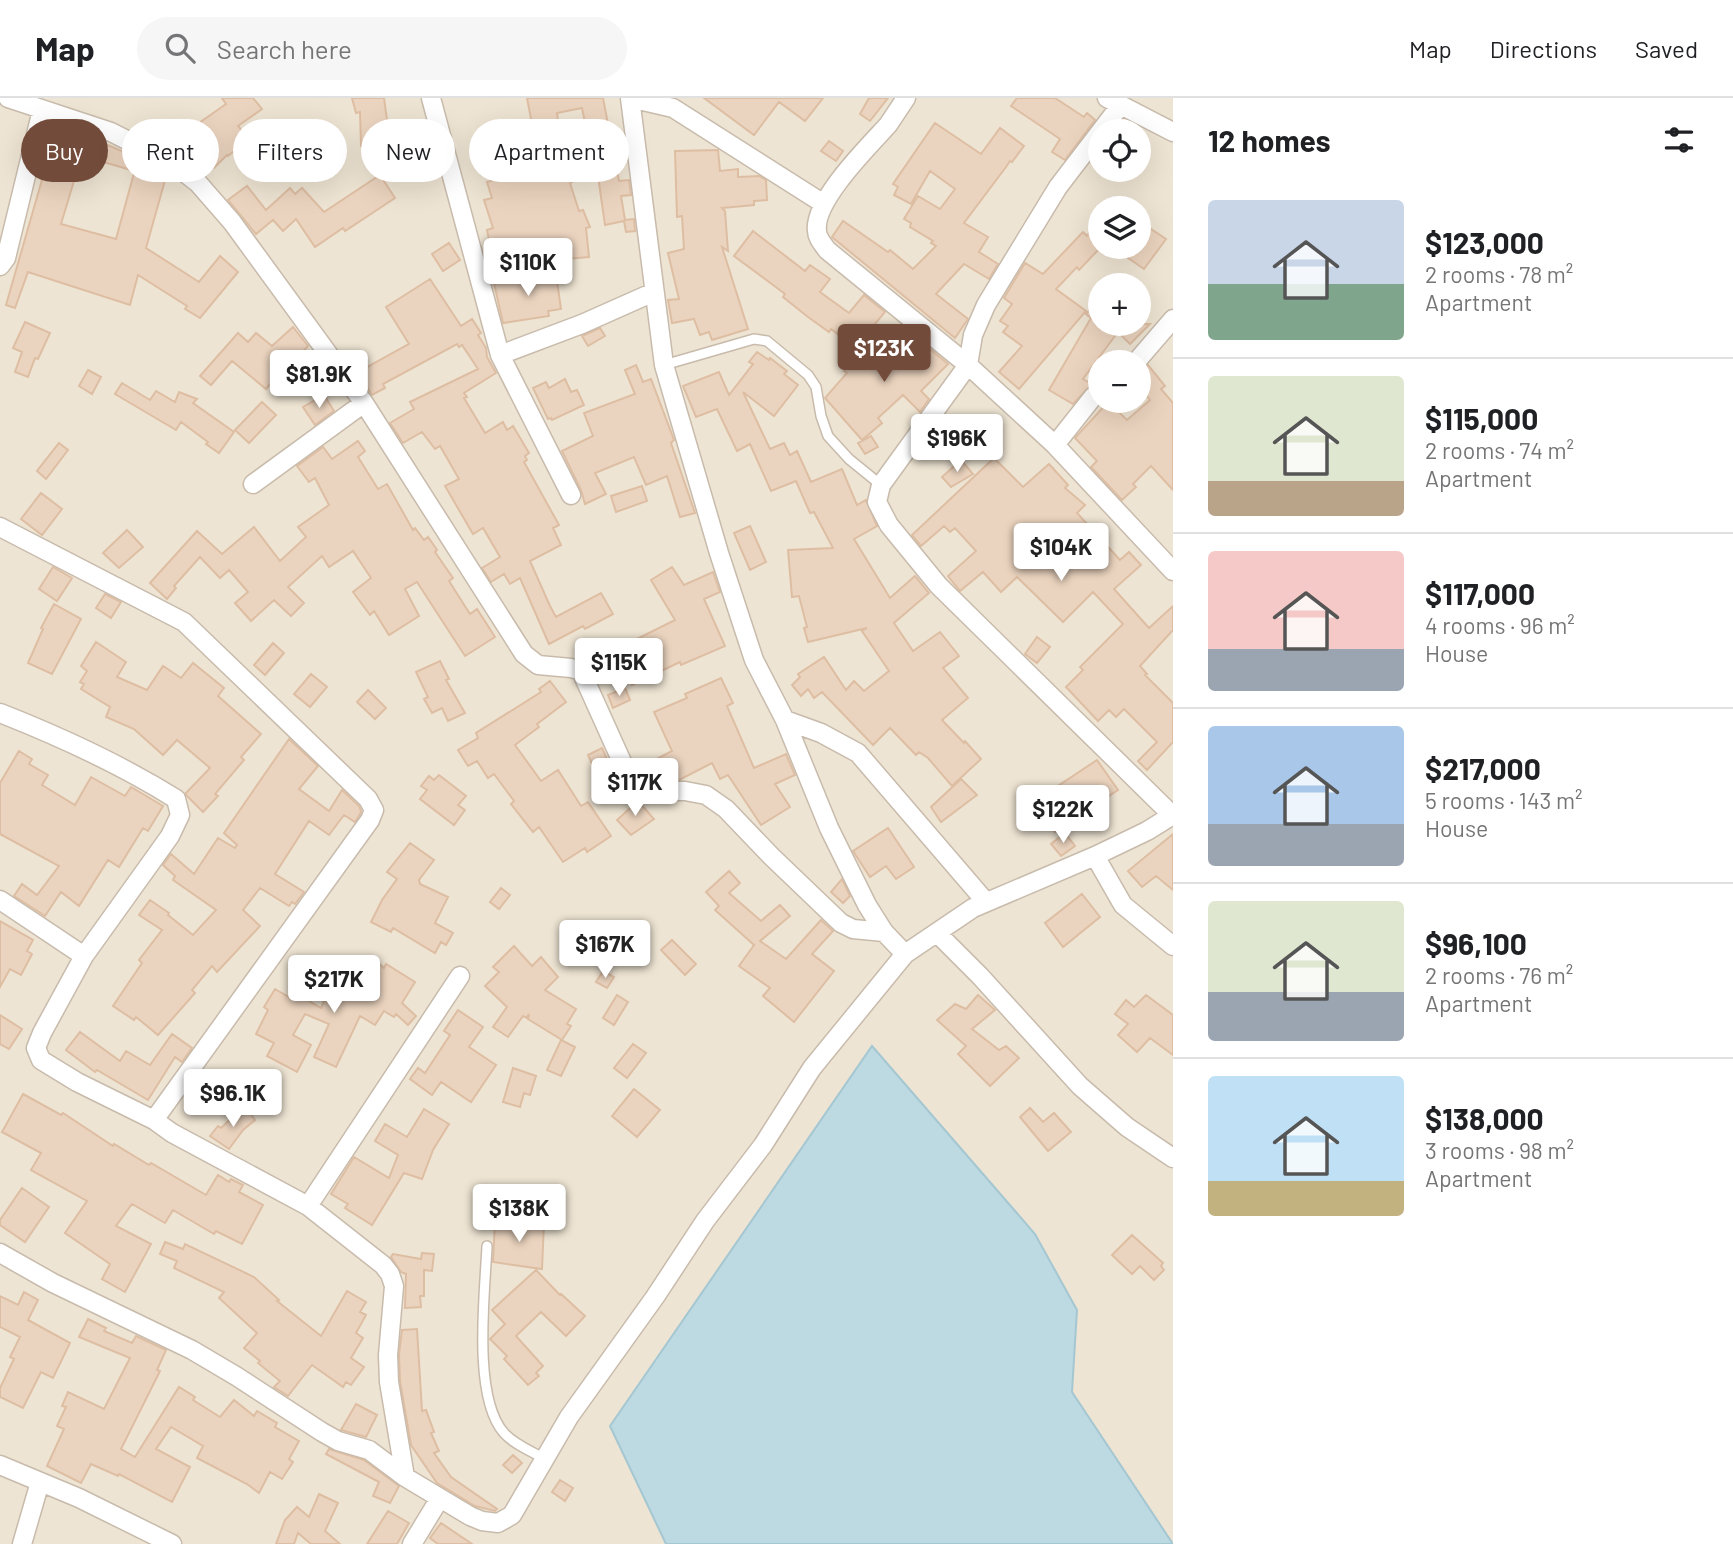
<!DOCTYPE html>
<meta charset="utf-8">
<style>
body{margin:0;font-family:Barlow,sans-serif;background:#f6f6f6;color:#202124;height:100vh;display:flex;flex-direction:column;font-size:26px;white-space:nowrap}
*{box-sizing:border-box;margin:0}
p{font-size:23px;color:#757577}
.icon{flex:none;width:38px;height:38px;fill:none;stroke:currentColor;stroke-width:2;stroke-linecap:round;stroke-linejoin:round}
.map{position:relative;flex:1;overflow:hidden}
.panel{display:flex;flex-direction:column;background:#fff;width:560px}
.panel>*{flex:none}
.hud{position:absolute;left:21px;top:21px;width:665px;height:63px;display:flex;gap:14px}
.fabs{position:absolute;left:1088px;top:21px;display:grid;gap:14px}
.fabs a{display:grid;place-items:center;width:63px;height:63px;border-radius:50%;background:#fff;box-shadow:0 7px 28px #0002;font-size:35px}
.price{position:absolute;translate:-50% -60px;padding:0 16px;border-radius:7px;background:#fff;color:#222;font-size:23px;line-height:46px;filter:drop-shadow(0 2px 4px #0008)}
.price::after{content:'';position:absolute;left:50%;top:42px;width:21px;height:16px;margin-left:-10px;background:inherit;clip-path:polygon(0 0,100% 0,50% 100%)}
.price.selected{background:#734b3b;color:#fff}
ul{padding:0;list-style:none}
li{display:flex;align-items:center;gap:21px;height:175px;padding:0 35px}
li+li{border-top:2px solid #e0e0e0}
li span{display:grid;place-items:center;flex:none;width:196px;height:140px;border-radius:7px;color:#555}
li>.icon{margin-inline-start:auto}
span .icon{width:84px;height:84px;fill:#fffc;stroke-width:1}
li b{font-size:30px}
h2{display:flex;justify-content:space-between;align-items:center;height:84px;padding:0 35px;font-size:30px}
.pill{padding:0 24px;border-radius:32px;background:#fff;box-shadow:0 7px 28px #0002;font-size:24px;line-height:63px}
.pill.selected{background:#734b3b;color:#fff}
header{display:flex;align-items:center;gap:42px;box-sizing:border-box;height:98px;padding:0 35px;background:#fff;border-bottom:2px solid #e0e0e0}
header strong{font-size:33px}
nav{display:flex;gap:38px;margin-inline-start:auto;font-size:24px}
.search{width:490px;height:63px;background:#f6f6f6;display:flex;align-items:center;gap:18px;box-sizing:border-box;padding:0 24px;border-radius:38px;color:#757577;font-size:26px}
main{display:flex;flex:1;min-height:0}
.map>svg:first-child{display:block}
.residential{fill:#eee4d3;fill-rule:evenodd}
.water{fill:#bdd9e2;stroke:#a4c7d2;stroke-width:2}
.building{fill:#ebd4bf;stroke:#debea3;stroke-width:2}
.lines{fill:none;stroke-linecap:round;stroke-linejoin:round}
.service-casing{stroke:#c8bbac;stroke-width:12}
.minor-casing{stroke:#c8bbac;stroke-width:21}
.service{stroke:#fff;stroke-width:9}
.minor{stroke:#fff;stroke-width:18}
</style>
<header>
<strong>Map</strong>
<div class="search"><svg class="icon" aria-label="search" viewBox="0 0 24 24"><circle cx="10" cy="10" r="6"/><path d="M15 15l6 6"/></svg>Search here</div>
<nav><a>Map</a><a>Directions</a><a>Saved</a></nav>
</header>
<main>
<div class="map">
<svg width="1173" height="1446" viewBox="0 0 1173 1446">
<rect width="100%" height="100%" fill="#faf4e6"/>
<path class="residential" d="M0,0H1173V1446H0ZM1101,33H1139V72H1101ZM1101,110H1139V149H1101ZM1101,187H1139V226H1101ZM1101,264H1139V303H1101Z"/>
<path class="water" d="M872,948L1035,1136L1077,1212L1072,1294L1173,1446H666L610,1328Z"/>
<path class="building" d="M222,0H253L262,11L238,28L249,41L228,58L227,57L214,70L206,63L201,68L178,47L199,25L226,6Z
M352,0H384L388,29H385V33H379V47L361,48L360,14L356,15Z
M527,0H603L619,83L629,82L631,97L621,98L625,122L634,121L635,133L626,134L624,123L605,127L595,57L588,40L582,10L557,15L558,22L554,23L561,45L557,46L572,84L570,85L579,113L583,112L590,129L586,130L589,159L553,162V145L492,157L487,132L493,130L484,102L492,100L487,84L536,70L532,61L543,56L532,26Z
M704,0H823L805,23L779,4L754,37Z
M869,0H888L870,23L860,16Z
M1017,0H1055L1084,19L1087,15L1095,22L1065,62L1052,54L1060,41L1011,8Z
M935,25L981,56L1000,30L1024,48L1012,64L1010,63L1006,69L964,125L988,139L979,154L998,166L989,181L964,166L936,196L968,221L955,240L832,139L843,123L888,154L890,152L913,171L936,148L931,145L933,143L910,129L911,125L904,121L918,98L940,111L955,91L930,73L911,106L894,97L898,89L893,86Z
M829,43L843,53L836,63L821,53Z
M105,46L136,59L131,72L100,63Z
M718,52L720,73L738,71V79L759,78L766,82L767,102L754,103V107L722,110L725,113L728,153L722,149L748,231L712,242L709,234L700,237L694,221L672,225L668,202L679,201L668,155L684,151L682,118L677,119L675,53Z
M50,54L80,63L61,126L116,141L137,64L167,75L146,150L199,184L220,158L238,174L200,220L185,211L187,208L138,177L130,207L28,174L15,210L6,207Z
M380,77L395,100L345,133L343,130L315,149L296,121L283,133L273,122L256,136L228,102L247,88L266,112L290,90L295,96L302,90L324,114Z
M1139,123L1166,141L1144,171L1112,149H1139Z
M753,133L805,173L810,167L830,181L820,194L849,215L864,197L885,214L855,250L831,231L829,234L808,219L783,199L785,196L734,158Z
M1083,134L1087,138L1090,134L1101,144V149L1079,172L1077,169L1056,191L1086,213L1019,291L999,274L1022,248L1003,234L1008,228L1000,223L1012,206L1004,200L1025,165L1043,176Z
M449,145L460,162L443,173L432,156Z
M556,176L561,211L548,213L549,218L503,225L494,185Z
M430,181L461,228L472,221L481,235L478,237L486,250L487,259L496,275L464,295L467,299L464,300L485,335L503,324L507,332L513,328L529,355L525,358L527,362L524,364L559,427L553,430L561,447L530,463L550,508L556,519L601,495L613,516L585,531L583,528L549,546L520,480L510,486L504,476L491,484L482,470L500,459L483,430L473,436L445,388L459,381L440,348L435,351L422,334L403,345L390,325L414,311L410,304L478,271L462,247L459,249L457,246L383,286L385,290L372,297L358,274L409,246L386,209Z
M1101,199V226H1150L1130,246L1118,234L1083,281L1092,286L1073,306L1049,292L1091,220L1086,216Z
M25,224L50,235L38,261L35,260L28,279L15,274L22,254L13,250Z
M293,229L308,248L300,257L297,254L266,291L232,263L211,287L200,278L238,235L248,244L256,235L272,248Z
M600,230L605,238L588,248L582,238Z
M912,236L948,266L921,293L929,301L920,314L903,297L878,320L882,325L862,342L825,300L847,275L844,273L868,246L891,261Z
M757,254L769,262L770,260L787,273L784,276L798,287L774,318L743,294L770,351L784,345L790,357L797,353L811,384L842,371L857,407L866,402L877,428L854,441L890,500L915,478L929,495L894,525L913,553L940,534L959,558L943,570L968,600L942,622L964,645L965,643L981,661L952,688L928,660L919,654L916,657L890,630L873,647L822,594L814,600L808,591L801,598L792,587L800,579L798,576L824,559L846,592L854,583L864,593L889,573L862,533L867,530L808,544L804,530L807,529L799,498L792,499L788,452L833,450L814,414L810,415L796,383L771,393L750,346L737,353L717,311L696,319L683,288L719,274L729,297L753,266L749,264Z
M636,267L643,284L651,281L674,342L671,345L695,415L680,419L667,378L646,387L634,359L595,375L606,396L585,406L581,392L562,353L593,338L584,315L635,296L625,272Z
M1148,267L1165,288L1161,291L1173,305V392L1151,368L1133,386L1136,389L1122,402L1091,369L1097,363L1075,340L1108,304L1127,322L1150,302L1139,288V275Z
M88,272L101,279L92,296L79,288Z
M565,281L571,294L577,292L584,307L552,322L551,320L548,321L533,290L546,284L549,290Z
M122,285L150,302L156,293L175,304L179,294L197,301L193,305L234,334L219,355L206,346L208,344L181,324L176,332L115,296Z
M324,297L334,313L315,327L303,309Z
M262,304L276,317L249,345L235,332Z
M871,338L878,349L865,356L858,345Z
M358,343L365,353L358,359L378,391L387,386L413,432L415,430L424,442L428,439L437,452L435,454L453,480L449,483L470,516L477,511L495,539L465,558L417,484L405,491L419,518L389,537L374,513L370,517L353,494L371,480L353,453L329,469L322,458L288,489L304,505L291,518L274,502L251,523L235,505L248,494L229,472L220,480L200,459L174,488L176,490L167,501L150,485L197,433L222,456L254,429L280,463L306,439L298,429L329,407L315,380L309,384L297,368L323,349L332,361Z
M59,345L68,352L46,381L37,373Z
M994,360L1023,389L1049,366L1068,387L1065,390L1085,407L1077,415L1120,462L1129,454L1141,467L1114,491L1149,530L1173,508V532L1140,568L1147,576L1145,577L1173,605V644L1147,672L1138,663L1157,644L1124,611L1116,619L1109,612L1098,623L1066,589L1083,572L1080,569L1123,526L1093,494L1063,524L1017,479L1001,494L983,474L960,493L948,478L976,453L955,430L950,434L944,428L921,448L912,437Z
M961,362L973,376L951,389L942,379Z
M642,388L647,403L616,414L611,398Z
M41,395L62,411L42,437L21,421Z
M750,428L766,464L750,472L734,435Z
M127,432L143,449L119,470L103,455Z
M53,469L72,480L57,503L39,491Z
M672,469L684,487L713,474L720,494L704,501L725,548L681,567L680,564L632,587L619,561L626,557L621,549L675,522L651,482Z
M105,496L121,504L111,520L96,510Z
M54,506L81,521L52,576L28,565L43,531L41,530Z
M1037,539L1050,549L1037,565L1025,556Z
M96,544L126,564L117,579L147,592L163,568L181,580L193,565L224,590L218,598L261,636L241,659L244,662L215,696L218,698L203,714L185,696L210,670L177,642L163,657L134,631L106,619L110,609L81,591L84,586L80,584L87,573L81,568Z
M273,545L284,555L265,577L254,567Z
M440,563L449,581L446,582L465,615L448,623L442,610L432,615L424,601L428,599L416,574Z
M311,576L327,589L310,609L294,596Z
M721,580L733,605L727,608L754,670L786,656L795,677L775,686L790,709L761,727L728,677L720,681L712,665L679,682H662L651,664L672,653L654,614L687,600L685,596Z
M550,583L566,604L537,626L539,629L515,647L541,683L558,672L581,708L588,704L611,738L587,754L585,750L563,764L539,729L533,734L511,706L514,703L494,676L488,680L477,663L468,668L458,652L478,640L476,635L541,594L539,591Z
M625,590L630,602L613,610L608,597Z
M368,592L386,610L375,621L357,604Z
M289,641L318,668L299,691L329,713L342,692L359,708L361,713L360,716L355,724L344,717L329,737L309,723L275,776L304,794L295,806L292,804L289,808L260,790L243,812L260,828L217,874L212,868L192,892L195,895L158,937L136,919L134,922L113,908L142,865L139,862L162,832L139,817L150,802L169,815L168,817L193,837L216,812L173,782L175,778L163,767L171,756L194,776L218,740L235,750L237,747L224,735Z
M602,650L607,661L593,668L588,657Z
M19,653L32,661L29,666L48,677L42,687L75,707L91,679L125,698L131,689L163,708L148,733L143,730L119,769L108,762L79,808L61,794L45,818L14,798L22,786L37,797L59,768L0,736V685Z
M1097,662L1118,692L1055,734L1036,711L1061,691L1058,688Z
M439,677L466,698L458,707L465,712L454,727L420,701L427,692L421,688L429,678L434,682Z
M961,681L977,697L941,724L931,709Z
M638,703L654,721L631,737L617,722Z
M888,730L914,769L896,781L886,768L870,779L853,753Z
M1065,735L1075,748L1061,758L1051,746Z
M1173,736V792L1156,778L1142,789L1128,773Z
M410,745L434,762L419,782L420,786L448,799L435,825L453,835L446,847L441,844L435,855L393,830L391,834L371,824L382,802L397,781L387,774Z
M729,773L740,785L729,795L761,823L780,807L790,818L760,843L786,861L821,822L833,833L812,856L834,873L794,924L763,898L770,890L739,868L754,847L715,812L719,808L706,794Z
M842,781L850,798L843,805L831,794Z
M501,790L510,797L499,811L490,804Z
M1082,796L1100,819L1063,849L1045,825Z
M0,823L33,842L27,853L32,856L21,877L10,871L0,889Z
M672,842L696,866L685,877L661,852Z
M514,848L532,868L541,859L558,879L545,892L576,911L567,926L571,928L562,942L528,921L529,916L527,920L523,918L508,939L493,929L507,909L485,888L499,874L493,869Z
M373,860L384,870L386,866L415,884L402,905L416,918L408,927L396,916L394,919L384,913L375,927L360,918L336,969L314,959L329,926L305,916L293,937L311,947L297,974L267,958L274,945L256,936L268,912L264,909L275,891L294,902L297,896L321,910L327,896L342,903Z
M603,873L614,879L607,890L596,884Z
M617,897L628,904L614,927L603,920Z
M978,897L995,912L972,931L999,952L1006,948L1019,960L990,988L958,956L966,948L937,922L955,906L966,911Z
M1146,897L1173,917V957L1150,940L1137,954L1118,937L1128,926L1115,916L1126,902L1134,909Z
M458,912L483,929L469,949L496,967L471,1004L441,984L432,997L410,981L418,970L425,975L450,937L444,933Z
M0,917L22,931L9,951L0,946Z
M80,934L120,963L126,953L150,967L172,936L192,950L182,964L175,959L148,1002L97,972L95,974L66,952Z
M561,942L575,949L561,978L547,972Z
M633,946L646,955L627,980L614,970Z
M513,970L536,978L530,997L524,995L520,1009L503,1004Z
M634,991L660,1012L637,1039L612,1018Z
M23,996L61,1017L63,1015L113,1048L114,1046L149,1067L151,1065L206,1097L218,1077L229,1084L231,1081L243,1087L239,1094L263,1107L242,1146L216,1133L214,1136L173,1112L165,1125L132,1106L116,1128L151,1146L125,1194L102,1181L110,1166L65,1135L87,1103L31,1072L41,1055L2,1034Z
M1030,1010L1043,1024L1054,1015L1071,1034L1048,1053L1020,1019Z
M424,1011L449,1026L433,1052L422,1081L404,1075L372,1127L345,1110L348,1106L331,1096L354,1059L389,1080L398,1057L375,1043L385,1026L407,1039Z
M248,1012L255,1022L243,1032L229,1051L210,1038L218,1028L221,1030L237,1015L240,1018Z
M22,1090L49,1109L25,1144L0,1127V1122Z
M495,1123L544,1125L542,1171L493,1164Z
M1132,1137L1163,1165L1161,1168L1164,1172L1154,1182L1140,1168L1132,1176L1112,1157Z
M165,1144L183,1151L185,1146L254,1179L279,1202L277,1203L321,1238L347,1193L366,1204L360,1214L366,1217L356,1235L363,1240L351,1260L364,1269L351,1287L346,1284L343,1289L312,1267L288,1298L274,1289L280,1283L258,1265L260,1263L244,1250L257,1235L219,1200L224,1194L174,1170L177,1163L160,1156Z
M422,1155L434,1156L432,1173L424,1172V1198H420L421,1209L405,1210L406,1176L401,1174L391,1159L393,1156L421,1161Z
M536,1172L560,1197L561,1196L585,1218L566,1238L541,1214L516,1238L543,1268L536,1275L539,1278L528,1287L504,1261L507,1258L490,1241L505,1226L492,1212Z
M24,1194L38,1202L28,1222L70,1245L53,1280L41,1274L23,1310L0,1299V1290L14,1261L10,1259L20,1239L0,1229V1198L18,1207Z
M88,1221L106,1230L104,1233L132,1245L136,1238L166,1252L157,1272L160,1273L121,1351L135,1359L179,1289L195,1299L193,1302L220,1319L234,1302L254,1318L257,1313L277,1325L275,1329L299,1343L289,1361L293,1364L282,1381L270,1374L259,1395L247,1386L197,1360L203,1348L171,1329L156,1351L190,1369L172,1404L119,1376L118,1378L91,1366L81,1385L47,1368L64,1331L57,1328L66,1309L62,1308L68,1294L104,1311L130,1260L79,1239Z
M417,1231L422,1313L426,1312L434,1334L431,1335L439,1353L434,1355L451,1379L497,1411L495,1413L475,1408L437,1385L411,1347L400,1283L399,1257L402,1232Z
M356,1306L377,1317L366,1339L341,1332Z
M329,1351L364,1362L399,1388L390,1405L373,1398L379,1384L326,1356Z
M513,1357L522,1365L512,1375L503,1367Z
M560,1382L573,1390L565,1403L552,1394Z
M319,1396L338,1405L325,1433L340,1446H311L298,1435L294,1446H276L285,1422L297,1409L309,1419Z
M388,1413L409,1425L397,1446H367Z
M441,1425L472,1446H438L430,1440Z"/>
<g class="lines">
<defs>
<path id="service" d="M664,267L754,241L767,243L808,277L816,289L821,318L828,338L849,361L881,387
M487,1148C485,1194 472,1299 504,1335C515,1347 531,1353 545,1361"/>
<path id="minor" d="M8,0L111,34L172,65L198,85L232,124L364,305L524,556L538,567L571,570L581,573L627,675L643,688L660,693H685L706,697L726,711L771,758L841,825L853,831L884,834
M431,0L500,257L571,397
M630,0L664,267L719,455L754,562L785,622L829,730L867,807L884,834L905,856
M630,0L673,10L824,106
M906,0C900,9 894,18 888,27C868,49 813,103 817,133C817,140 823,146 827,152L968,267L1055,347L1173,473
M1107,0L1173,34
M1120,8L1058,89L986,207L973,237L968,267L881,387L877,404L889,427L939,488L1172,717
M0,168L6,160L42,12
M500,257L582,226L654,194
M1136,264L1173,221
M1055,347L1093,299L1101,293
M253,386L364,305
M0,429L184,524L368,701L374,712L370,722L154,1022
M0,615C61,639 120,666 176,701L180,717L170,738L84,858L42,935L36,950L41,962L77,984L154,1022L172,1035L308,1108L383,1167L390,1176L394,1188L388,1257L389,1284L405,1379
M785,622L821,635L858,655L986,804
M1095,758L1123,807L1173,848
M0,802L84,858
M937,835L980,878L1080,988L1127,1029L1173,1060
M308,1108L460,878
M0,1155L53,1185L192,1252L236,1278L322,1334L338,1343L369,1352L405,1379L470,1418L482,1423L498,1425L512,1417L569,1319L655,1199L705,1123L763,1047L812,970L905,856L973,810L1095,758L1147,733L1173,717
M0,1367L79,1400L172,1446
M22,1446L40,1384
M412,1446L440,1400"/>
</defs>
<use href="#service" class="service-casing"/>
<use href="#minor" class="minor-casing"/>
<use href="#service" class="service"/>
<use href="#minor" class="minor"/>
</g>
</svg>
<div class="fabs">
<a><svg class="icon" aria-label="locate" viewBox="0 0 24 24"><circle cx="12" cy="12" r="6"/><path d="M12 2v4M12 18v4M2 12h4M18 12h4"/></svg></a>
<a><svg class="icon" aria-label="layers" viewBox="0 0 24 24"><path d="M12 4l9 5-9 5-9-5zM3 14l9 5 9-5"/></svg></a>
<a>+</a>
<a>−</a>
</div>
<b class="price" style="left:528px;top:200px">$110K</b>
<b class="price selected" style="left:884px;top:286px">$123K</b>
<b class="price" style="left:319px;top:312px">$81.9K</b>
<b class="price" style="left:957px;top:376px">$196K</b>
<b class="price" style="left:1061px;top:485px">$104K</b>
<b class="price" style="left:619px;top:600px">$115K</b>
<b class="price" style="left:635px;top:720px">$117K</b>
<b class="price" style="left:1063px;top:747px">$122K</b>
<b class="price" style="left:605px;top:882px">$167K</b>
<b class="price" style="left:334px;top:917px">$217K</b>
<b class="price" style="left:233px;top:1031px">$96.1K</b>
<b class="price" style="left:519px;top:1146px">$138K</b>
<div class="hud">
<a class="pill selected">Buy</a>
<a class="pill">Rent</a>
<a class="pill">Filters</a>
<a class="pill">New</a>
<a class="pill">Apartment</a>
</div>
</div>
<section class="panel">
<h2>12 homes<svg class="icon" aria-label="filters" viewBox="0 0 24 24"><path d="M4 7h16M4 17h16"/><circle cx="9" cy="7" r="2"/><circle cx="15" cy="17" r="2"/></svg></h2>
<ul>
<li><span style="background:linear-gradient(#c9d6e8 60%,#7fa58c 0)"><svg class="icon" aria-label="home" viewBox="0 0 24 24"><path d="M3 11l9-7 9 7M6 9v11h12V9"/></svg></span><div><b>$123,000</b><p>2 rooms · 78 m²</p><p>Apartment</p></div></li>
<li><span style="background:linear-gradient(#dfe7d0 75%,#b9a48a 0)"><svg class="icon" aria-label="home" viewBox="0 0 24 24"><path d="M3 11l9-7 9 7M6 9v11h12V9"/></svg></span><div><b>$115,000</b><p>2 rooms · 74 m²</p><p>Apartment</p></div></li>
<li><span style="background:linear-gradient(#f6c9c9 70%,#9aa5b1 0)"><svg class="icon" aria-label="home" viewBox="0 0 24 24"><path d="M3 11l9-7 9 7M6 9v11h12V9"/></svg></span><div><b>$117,000</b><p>4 rooms · 96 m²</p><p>House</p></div></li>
<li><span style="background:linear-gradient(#a9c7e8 70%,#9aa5b1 0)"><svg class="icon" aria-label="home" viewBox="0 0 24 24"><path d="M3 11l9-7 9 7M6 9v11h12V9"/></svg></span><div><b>$217,000</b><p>5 rooms · 143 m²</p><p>House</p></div></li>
<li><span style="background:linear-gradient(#dfe7d0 65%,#9aa5b1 0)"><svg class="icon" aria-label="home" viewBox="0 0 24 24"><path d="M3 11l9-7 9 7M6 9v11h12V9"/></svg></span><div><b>$96,100</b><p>2 rooms · 76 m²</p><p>Apartment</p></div></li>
<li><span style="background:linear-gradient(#bfe0f5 75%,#c2b280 0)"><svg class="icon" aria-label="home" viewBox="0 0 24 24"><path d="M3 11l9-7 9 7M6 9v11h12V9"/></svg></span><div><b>$138,000</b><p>3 rooms · 98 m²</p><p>Apartment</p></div></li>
</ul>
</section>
</main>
